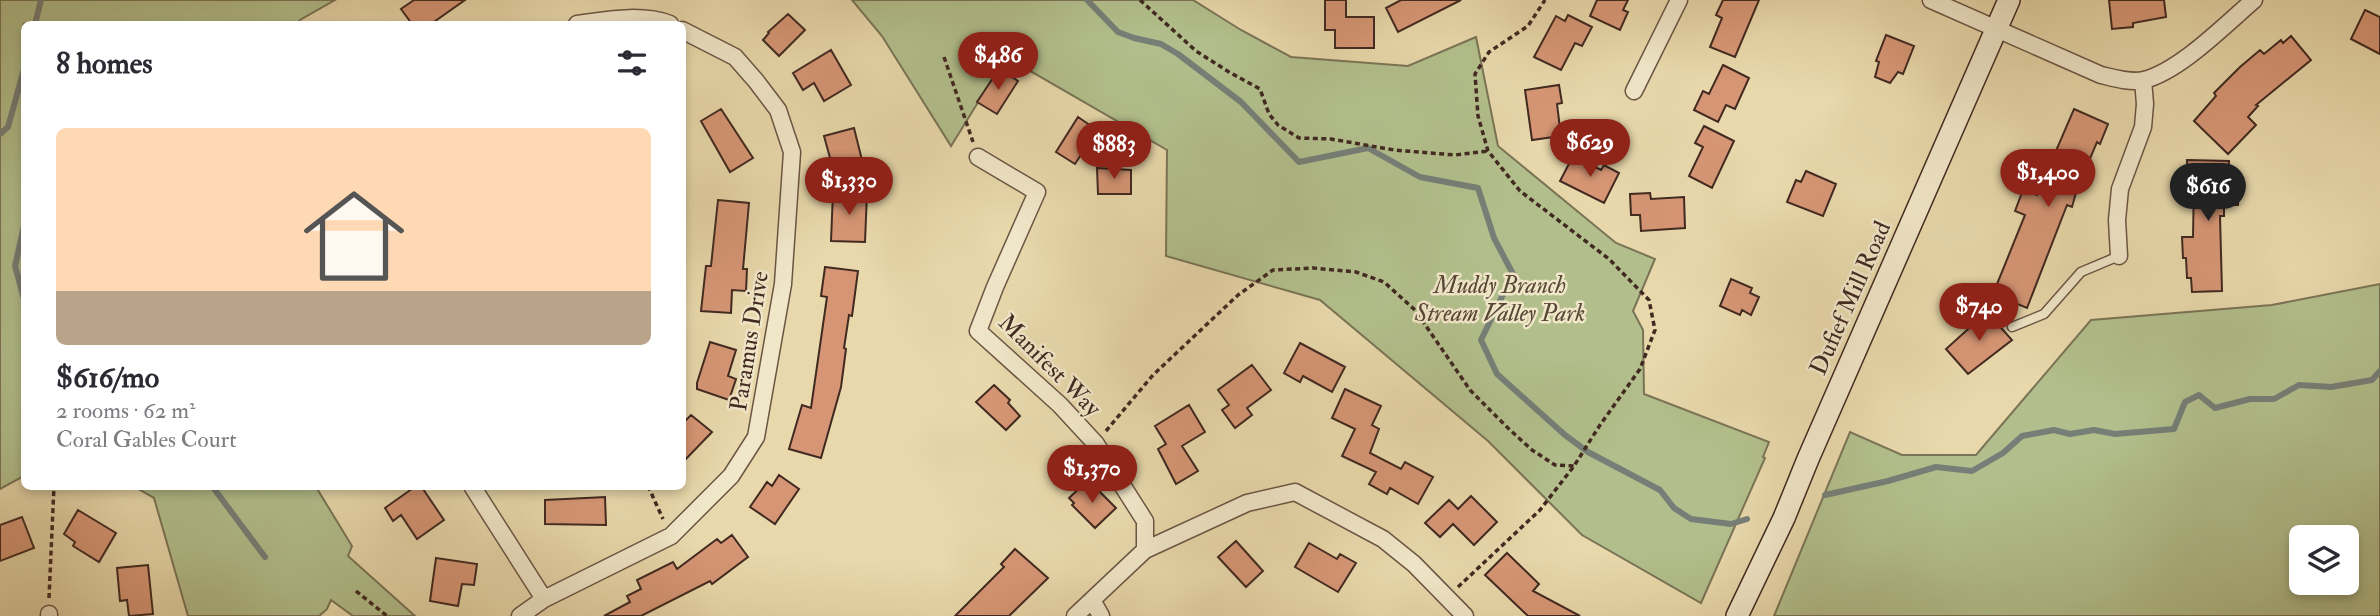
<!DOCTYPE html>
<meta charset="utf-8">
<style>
body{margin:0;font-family:"IM FELL Double Pica",serif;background:#f7f7f7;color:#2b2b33;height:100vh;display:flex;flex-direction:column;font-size:26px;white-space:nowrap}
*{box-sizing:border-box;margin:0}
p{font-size:23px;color:#7c7c81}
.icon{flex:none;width:38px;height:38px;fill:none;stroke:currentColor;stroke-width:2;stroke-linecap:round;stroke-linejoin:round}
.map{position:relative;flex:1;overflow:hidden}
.details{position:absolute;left:21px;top:21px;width:665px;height:469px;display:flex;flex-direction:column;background:#fff;border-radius:10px;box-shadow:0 4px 10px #0003}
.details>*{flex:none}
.tools{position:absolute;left:2289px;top:525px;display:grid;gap:14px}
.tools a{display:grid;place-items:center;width:70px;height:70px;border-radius:10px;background:#fff;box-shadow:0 4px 10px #0003;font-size:35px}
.price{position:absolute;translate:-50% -60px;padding:0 16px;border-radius:24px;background:#8f2418;color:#fff;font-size:23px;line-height:46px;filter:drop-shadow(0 2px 4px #0008)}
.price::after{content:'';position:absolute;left:50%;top:42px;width:21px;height:16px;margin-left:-10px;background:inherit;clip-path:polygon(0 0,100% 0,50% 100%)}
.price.active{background:#222;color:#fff}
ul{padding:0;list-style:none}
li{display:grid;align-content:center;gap:14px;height:371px;padding:0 35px}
li span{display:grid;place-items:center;height:217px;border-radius:10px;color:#555}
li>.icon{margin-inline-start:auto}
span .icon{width:126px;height:126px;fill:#fffc;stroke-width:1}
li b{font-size:30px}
h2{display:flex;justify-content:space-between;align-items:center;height:84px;padding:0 35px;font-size:30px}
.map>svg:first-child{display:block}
.green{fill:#b2bf8c;stroke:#7a7456;stroke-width:2;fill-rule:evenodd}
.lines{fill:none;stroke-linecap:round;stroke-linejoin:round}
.stream{stroke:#767f77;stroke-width:6}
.building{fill:#d69675;stroke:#412921;stroke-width:2}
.service-casing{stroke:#6b5544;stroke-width:11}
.minor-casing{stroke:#6b5544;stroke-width:19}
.secondary-casing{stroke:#412921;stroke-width:24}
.path{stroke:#412921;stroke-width:3.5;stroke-dasharray:5 3.5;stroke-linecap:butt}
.service{stroke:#f0e6c8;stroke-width:8}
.minor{stroke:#f0e6c8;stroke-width:16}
.secondary{stroke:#f0e6c8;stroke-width:21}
.labels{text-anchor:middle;stroke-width:5;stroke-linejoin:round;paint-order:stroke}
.park-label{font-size:24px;font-style:italic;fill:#584736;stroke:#f0e6c8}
.street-label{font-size:24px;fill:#412921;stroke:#f0e6c8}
</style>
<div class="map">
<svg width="2380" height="616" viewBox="0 0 2380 616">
<rect width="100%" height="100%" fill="#e8d8ab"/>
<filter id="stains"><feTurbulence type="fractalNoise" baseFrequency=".00286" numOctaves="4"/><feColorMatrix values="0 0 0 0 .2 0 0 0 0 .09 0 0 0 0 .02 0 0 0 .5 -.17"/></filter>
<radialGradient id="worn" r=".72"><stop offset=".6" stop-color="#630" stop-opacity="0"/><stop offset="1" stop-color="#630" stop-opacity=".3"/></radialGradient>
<path class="green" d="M0,0H335L300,20L297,24H24V476L0,489Z
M852,0H1193L1241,30L1291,57L1408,66L1476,37L1498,146L1616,243L1655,259L1633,311L1643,330L1644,394L1769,442L1763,457L1765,458L1701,603L1582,535L1488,441L1320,300L1166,256L1167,150L1006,57L951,146L882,36Z
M2380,284V616H1774L1850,432L1902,455H1976L2091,320L2272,305ZM2301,537H2347V583H2301Z
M135,487H316L352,546L348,556L415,616H353L331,600L327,609L319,616H188L154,498Z"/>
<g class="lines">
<path class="stream" d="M1087,0L1118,32L1134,38L1161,44L1178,54L1241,102L1299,162L1368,148L1420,177L1478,188L1494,238L1513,274L1481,340L1497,374L1565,435L1588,452L1660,490L1674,508L1691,519L1731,524L1747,519
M35,24L41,0
M0,134L8,127L24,69
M24,226L15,266L24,299
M212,486L265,557
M1825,495L1888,481L1936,467L1972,471L2003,453L2022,436L2054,430L2070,434L2094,430L2115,434L2174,429L2185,402L2199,395L2215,408L2250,399H2274L2299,385L2331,387L2372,380L2380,371"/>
</g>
<path class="building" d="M414,0H465L431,24H412L401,9Z
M1325,0H1346V17H1374V48H1335V30H1325Z
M1401,0H1461L1398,32L1386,8Z
M1597,0H1628L1623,10L1628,12L1620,30L1590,16Z
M1723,0H1759L1735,57L1710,47L1722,18L1716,15Z
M2109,0H2164L2166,17L2133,23V27L2112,29Z
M2365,10L2380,17V54L2351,39Z
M788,14L805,30L779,56L763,40L769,33L768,32Z
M1568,15L1592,27L1582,46L1575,43L1561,70L1534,57L1556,16L1565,21Z
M1886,35L1914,46L1903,74L1898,72L1890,83L1875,77L1879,62L1876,61Z
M2291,36L2311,60L2256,105L2258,106L2248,117L2256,125L2228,154L2194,121L2216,96L2214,93L2240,67L2260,50L2264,54L2281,40L2283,43Z
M831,50L851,85L824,101L814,83L803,90L793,73Z
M1723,65L1749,78L1735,109L1726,105L1718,122L1694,110L1703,91L1709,94Z
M999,69L1018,81L997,114L977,102Z
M1559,85L1562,103L1557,104L1561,136L1532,140L1525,90Z
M721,109L753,158L730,172L701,121Z
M2074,109L2108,124L2100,144L2097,142L2077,189L2072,207L2067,205L2027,308L1993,294L2025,215L2015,211L2023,190L2037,195Z
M1078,117L1097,130L1075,164L1056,152Z
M1704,126L1734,141L1712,188L1689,176L1703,147L1695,143Z
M854,128L864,168L835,176L824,136Z
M1573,156L1601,170L1604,165L1619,173L1604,203L1560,181Z
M2187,160L2229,161L2228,183L2239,184L2238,205H2224V216H2220L2222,291L2192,292L2191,278H2187L2186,258H2183L2182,237H2193L2194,180H2187Z
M1097,168L1131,170V194H1098Z
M1806,171L1836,184L1823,216L1787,202L1796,180L1801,182Z
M833,192L867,193L865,242L831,241Z
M1650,193L1651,199L1684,197L1685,228L1641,231L1640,215H1631L1630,194Z
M718,200L749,203L743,269H747L746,291L732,290L731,313L701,311L706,266H711Z
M825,267L858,271L852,316L849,315L844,348L846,349L841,387L821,458L789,449L802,405L811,408L827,297L821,296Z
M1731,279L1752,288L1750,293L1759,297L1751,315L1742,310L1740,315L1720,306Z
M1987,312L2012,340L1968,374L1946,349Z
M710,342L736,350L728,376L736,379L729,400L697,389V383Z
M1300,343L1345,367L1332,392L1303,376L1300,382L1284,373Z
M1252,365L1271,390L1247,408L1252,415L1235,428L1222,410L1229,405L1218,390Z
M994,385L1010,400L1008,403L1020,416L1006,430L976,402Z
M1345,389L1381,406L1372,425L1379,429L1370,453L1401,469L1405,462L1433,477L1418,504L1390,488L1387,494L1369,484L1376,472L1342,456L1355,429L1332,418Z
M1189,405L1205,432L1182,446L1198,471L1176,484L1158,449L1166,444L1155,426Z
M691,415L712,432L682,463V424Z
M779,475L799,489L775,524L750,507L767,482L772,486Z
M1085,483L1093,491L1096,488L1116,508L1095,528L1072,505L1074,503L1069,498Z
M416,486H421L444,520L417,539L401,515L393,521L385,508Z
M1471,496L1497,522L1474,545L1453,524L1440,537L1425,523L1449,500L1458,509Z
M605,497L606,525L545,524V500Z
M78,510L116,533L99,562L73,546L75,542L64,534Z
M22,517L34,548L0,561V525Z
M732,535L748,557L712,584L710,581L641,616H604L630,602L627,596L641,589L637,580L673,562L677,569L717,539L721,543Z
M1236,541L1263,571L1246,587L1218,557Z
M1309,543L1337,559L1340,554L1356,563L1338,592L1295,567Z
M1015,549L1048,578L1009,616H955L1004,567L1001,564Z
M1507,553L1539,584L1533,591L1580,616H1528L1485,575Z
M436,558L477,564L474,585L462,584L458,606L430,601Z
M148,565L153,614L129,616L127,600L120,601L117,568Z"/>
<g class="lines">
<defs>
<path id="service" d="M2012,327L2044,314L2081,272L2119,256"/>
<path id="minor" d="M1931,0L2101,75C2114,78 2130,83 2144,80C2180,71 2226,24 2254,0
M577,24C606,20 642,13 670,24
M1634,91L1679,0
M978,157L1037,192L995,287L978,331L1060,405L1096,444L1145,521V550
M2119,256L2117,220L2120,189L2143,127L2145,104L2143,80
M472,486L544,599
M1092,600L1101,616
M49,614V616
M520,616L544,599L671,536L731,476L756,437L783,284L792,152L778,110L756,81L735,57L682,30
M1075,616L1145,550L1247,503L1295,492L1383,539L1414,564L1465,616"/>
<path id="secondary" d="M1737,616L1784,518L1808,459L2009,0"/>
</defs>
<use href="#service" class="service-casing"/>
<use href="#minor" class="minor-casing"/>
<use href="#secondary" class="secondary-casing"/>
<path class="path" d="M1140,0L1196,51L1229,72L1260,89L1269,114L1278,125L1299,138L1331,139L1394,150L1455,155L1488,151
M944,57L973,142
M1106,431L1153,375L1238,295L1273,270L1313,268L1356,272L1384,282L1415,310L1470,390L1509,429L1532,450L1555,465L1574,466
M648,486L663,519
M1458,587L1540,510L1574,466L1600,425L1640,369L1655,330L1649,300L1609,259L1520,191L1488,151L1478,116L1475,74L1489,52L1528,26L1545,0
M356,591L387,616
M49,598L54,486"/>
<use href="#service" class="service"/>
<use href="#minor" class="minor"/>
<use href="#secondary" class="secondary"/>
</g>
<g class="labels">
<g class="park-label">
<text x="1500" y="293">Muddy Branch<tspan x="1500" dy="28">Stream Valley Park</tspan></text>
</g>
<g class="street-label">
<text transform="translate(1850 298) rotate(-66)" y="8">Dufief Mill Road</text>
<text transform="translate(749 341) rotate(-81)" y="8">Paramus Drive</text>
<text transform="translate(1050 365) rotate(45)" y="8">Manifest Way</text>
</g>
</g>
<rect width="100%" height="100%" filter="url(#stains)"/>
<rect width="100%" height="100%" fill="url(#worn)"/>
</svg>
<div class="tools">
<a><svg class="icon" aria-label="layers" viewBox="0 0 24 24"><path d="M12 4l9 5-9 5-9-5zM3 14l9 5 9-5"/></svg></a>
</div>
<b class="price" style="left:998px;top:92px">$486</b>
<b class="price" style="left:1590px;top:179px">$629</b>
<b class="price" style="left:1114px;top:181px">$883</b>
<b class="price" style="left:2048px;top:209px">$1,400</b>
<b class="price" style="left:849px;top:217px">$1,330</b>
<b class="price active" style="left:2208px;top:223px">$616</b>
<b class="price" style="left:1979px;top:343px">$740</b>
<b class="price" style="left:1092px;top:505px">$1,370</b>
<section class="details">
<h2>8 homes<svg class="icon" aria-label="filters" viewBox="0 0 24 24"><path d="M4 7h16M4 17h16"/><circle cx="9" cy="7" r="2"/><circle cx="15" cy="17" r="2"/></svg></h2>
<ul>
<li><span style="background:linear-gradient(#ffd9b3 75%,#b9a48a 0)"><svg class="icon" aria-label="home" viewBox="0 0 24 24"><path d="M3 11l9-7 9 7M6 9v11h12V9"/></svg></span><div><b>$616/mo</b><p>2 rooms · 62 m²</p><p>Coral Gables Court</p></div></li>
</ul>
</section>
</div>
